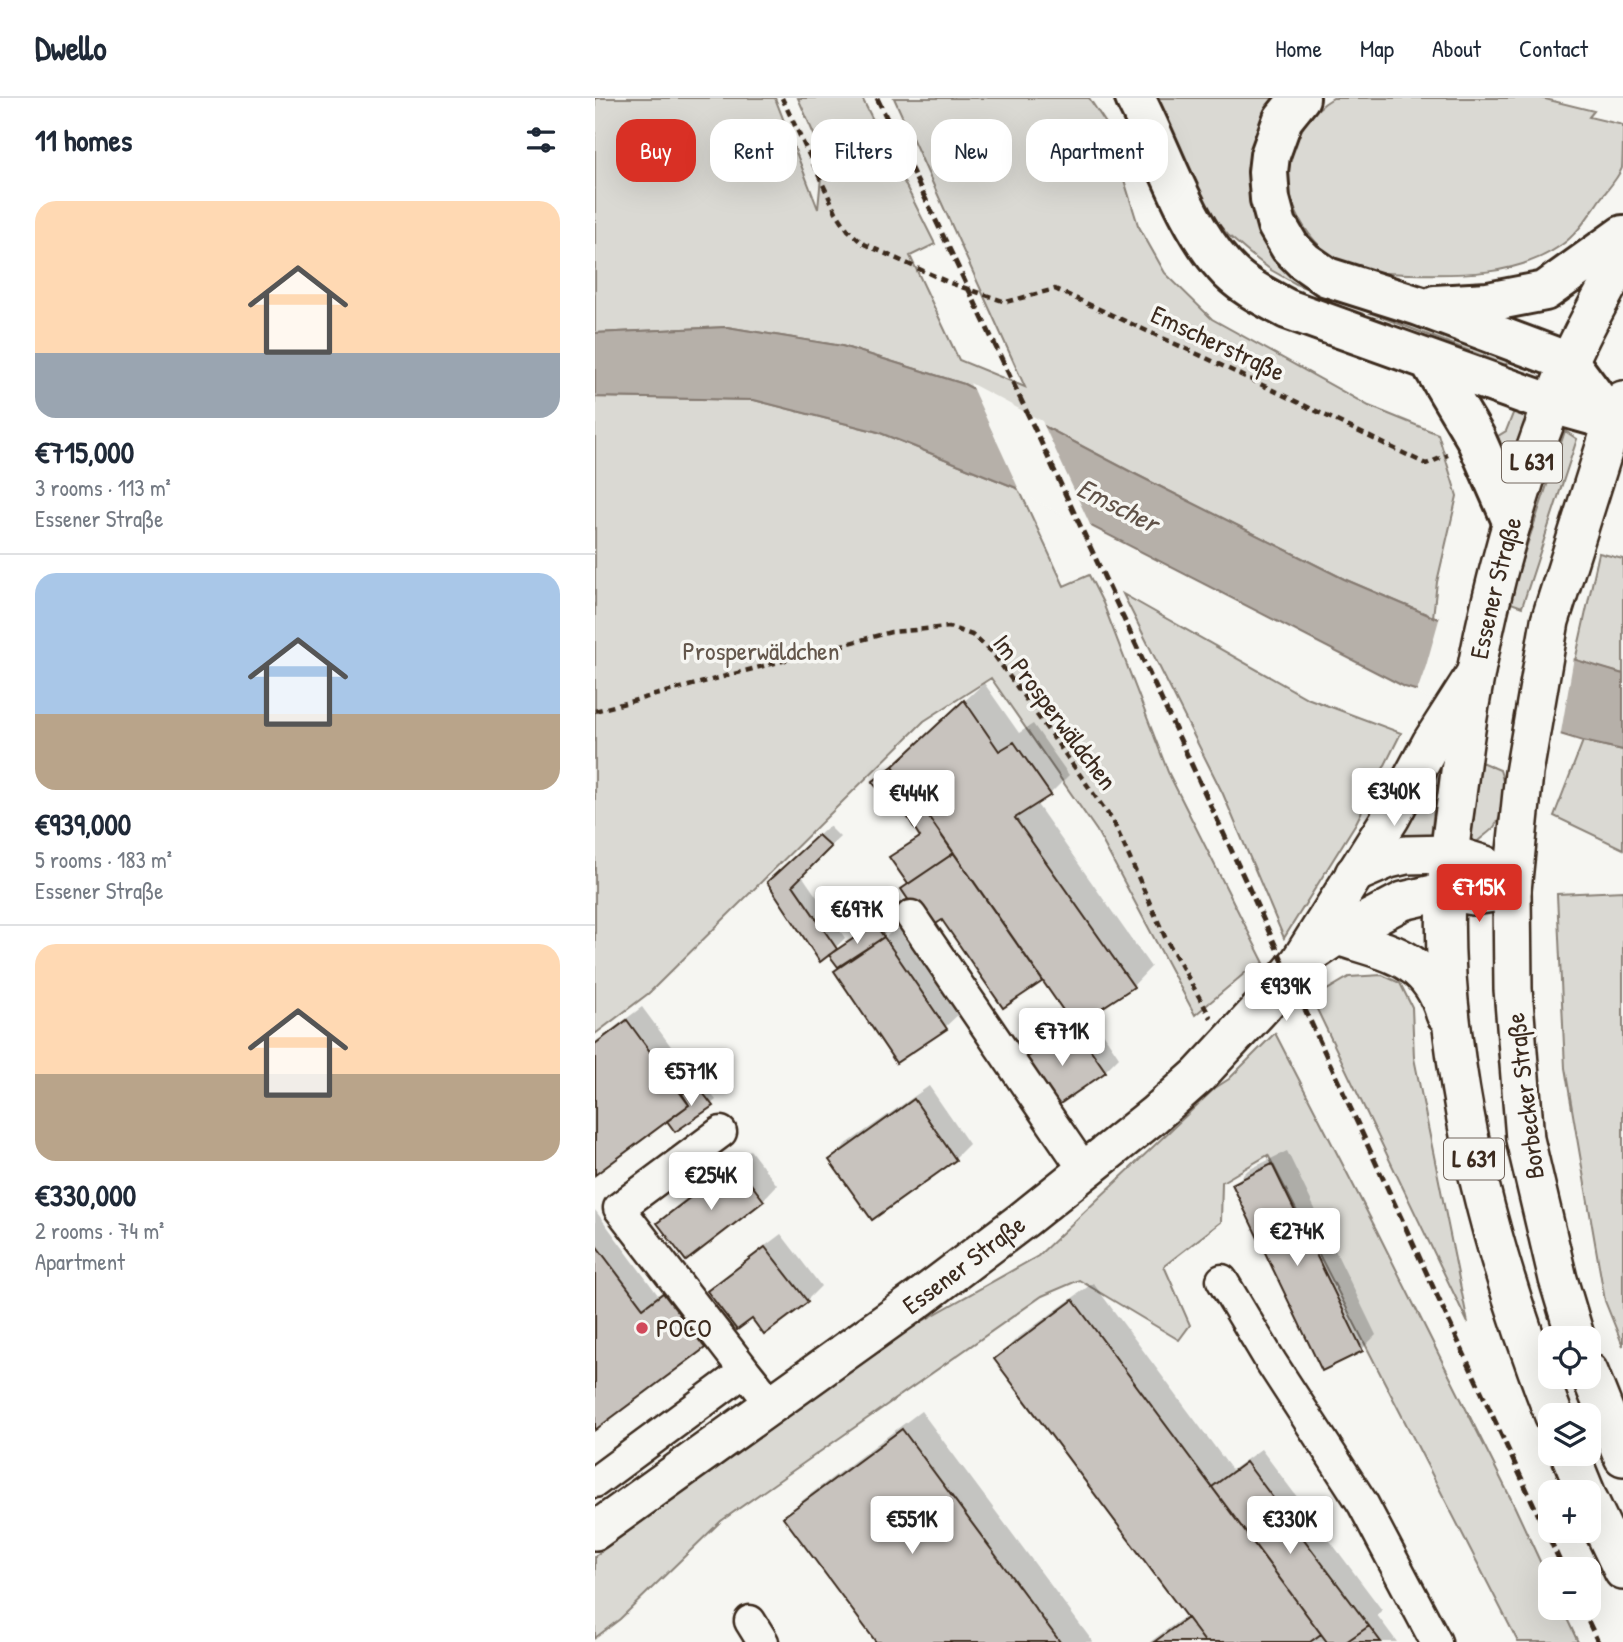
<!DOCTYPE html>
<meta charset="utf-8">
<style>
body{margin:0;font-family:"Patrick Hand",sans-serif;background:#f2f2f3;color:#1f2937;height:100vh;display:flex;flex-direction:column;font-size:26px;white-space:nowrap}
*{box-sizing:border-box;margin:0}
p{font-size:23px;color:#747a83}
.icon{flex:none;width:38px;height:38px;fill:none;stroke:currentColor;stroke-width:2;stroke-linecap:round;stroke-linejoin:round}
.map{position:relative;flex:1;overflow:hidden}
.panel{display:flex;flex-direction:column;background:#fff;width:595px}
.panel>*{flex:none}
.hud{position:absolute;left:21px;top:21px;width:665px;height:63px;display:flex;gap:14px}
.controls{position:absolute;left:943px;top:1228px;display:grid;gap:14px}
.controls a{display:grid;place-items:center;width:63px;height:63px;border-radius:14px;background:#fff;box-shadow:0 7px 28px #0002;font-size:35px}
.price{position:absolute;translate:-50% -60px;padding:0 16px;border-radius:7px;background:#fff;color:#222;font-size:23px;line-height:46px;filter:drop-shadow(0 2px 4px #0008)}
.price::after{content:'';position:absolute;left:50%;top:42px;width:21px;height:16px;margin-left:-10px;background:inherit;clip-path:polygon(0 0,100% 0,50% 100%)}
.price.selected{background:#d93025;color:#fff}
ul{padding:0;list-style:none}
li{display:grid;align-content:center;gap:14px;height:371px;padding:0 35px}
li+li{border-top:2px solid #e0e1e3}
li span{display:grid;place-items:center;height:217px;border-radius:21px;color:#555}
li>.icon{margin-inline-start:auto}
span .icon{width:126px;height:126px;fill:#fffc;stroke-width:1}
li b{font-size:30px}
h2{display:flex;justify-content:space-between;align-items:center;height:84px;padding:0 35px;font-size:30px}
.tag{padding:0 24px;border-radius:21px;background:#fff;box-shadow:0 7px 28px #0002;font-size:24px;line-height:63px}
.tag.selected{background:#d93025;color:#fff}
header{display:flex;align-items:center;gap:42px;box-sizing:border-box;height:98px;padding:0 35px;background:#fff;border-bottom:2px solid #e0e1e3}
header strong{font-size:33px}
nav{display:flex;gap:38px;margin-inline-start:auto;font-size:24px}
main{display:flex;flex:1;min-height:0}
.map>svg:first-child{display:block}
.green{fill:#dad9d3;stroke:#8a8278;stroke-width:2}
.water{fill:#b6b0a9;stroke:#857a71;stroke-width:2}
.pier{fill:#f6f6f2}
.shadow{fill:#0003}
.building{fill:#c8c3be;stroke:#3b2a1e;stroke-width:2}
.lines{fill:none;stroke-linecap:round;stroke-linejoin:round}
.minor-casing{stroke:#3b2a1e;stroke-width:35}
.major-casing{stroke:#3b2a1e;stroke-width:42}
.highway-casing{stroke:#3b2a1e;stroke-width:44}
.path{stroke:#3b2a1e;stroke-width:4.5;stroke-dasharray:7 5;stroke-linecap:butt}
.minor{stroke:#f6f6f2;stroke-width:30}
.major{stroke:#f6f6f2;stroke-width:37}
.highway{stroke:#f6f6f2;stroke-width:38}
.rail{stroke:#3b2a1e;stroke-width:5;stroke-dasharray:10 5;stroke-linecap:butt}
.poi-dot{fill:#d1495b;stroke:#f6f6f2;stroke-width:2.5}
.labels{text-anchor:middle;stroke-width:7;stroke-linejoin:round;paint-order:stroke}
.shield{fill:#f6f6f2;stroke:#73675e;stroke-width:2}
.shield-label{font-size:24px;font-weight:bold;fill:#3b2a1e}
.street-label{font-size:26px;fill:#3b2a1e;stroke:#f6f6f2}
.park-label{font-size:26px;fill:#63564b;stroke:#f6f6f2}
.poi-label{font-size:26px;fill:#3b2a1e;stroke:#f6f6f2;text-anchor:start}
.water-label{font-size:28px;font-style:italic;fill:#605248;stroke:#f6f6f2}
</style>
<header>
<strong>Dwello</strong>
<nav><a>Home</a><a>Map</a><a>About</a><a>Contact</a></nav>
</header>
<main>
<section class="panel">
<h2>11 homes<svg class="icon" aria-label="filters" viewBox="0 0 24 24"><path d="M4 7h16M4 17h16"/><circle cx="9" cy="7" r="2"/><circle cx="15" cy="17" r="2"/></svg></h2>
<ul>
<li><span style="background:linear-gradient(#ffd9b3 70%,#9aa5b1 0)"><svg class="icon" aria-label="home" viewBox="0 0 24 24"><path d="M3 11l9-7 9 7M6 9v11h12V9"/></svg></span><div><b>€715,000</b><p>3 rooms · 113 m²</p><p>Essener Straße</p></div></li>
<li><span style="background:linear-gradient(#a9c7e8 65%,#b9a48a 0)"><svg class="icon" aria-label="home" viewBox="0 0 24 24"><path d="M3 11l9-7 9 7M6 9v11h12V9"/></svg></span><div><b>€939,000</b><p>5 rooms · 183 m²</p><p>Essener Straße</p></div></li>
<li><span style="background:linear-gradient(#ffd9b3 60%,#b9a48a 0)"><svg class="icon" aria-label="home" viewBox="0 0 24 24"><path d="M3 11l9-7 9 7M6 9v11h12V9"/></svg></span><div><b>€330,000</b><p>2 rooms · 74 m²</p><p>Apartment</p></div></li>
</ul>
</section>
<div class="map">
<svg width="1028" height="1544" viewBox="0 0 1028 1544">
<rect width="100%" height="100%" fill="#f6f6f2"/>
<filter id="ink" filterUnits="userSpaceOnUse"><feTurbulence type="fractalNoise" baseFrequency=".0143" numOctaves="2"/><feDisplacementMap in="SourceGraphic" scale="14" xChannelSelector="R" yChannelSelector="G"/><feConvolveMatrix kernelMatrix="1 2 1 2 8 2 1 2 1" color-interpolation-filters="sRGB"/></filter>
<g filter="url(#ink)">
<path class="green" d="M0,0H180L223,111L228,57L203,0H267L340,146L315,158L364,262L430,289L299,0H494L512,27L543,127L570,175L617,221L774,308L843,336L862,398L842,484L838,519L749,481L538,375L369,286L247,248L132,229L0,235Z
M562,0H681L674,133L918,251L911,267L703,187L676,172L654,155L633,137L616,117Z
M738,0H946L999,13L994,19L1028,27C1028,40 1028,58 1027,70C1023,80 1013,91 1006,100C994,117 982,137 965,148C921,178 866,177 816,176C799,175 779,176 763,171C720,158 686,109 695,64C700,38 714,14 738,0Z
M0,299L159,302L283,334L424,391L469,488L494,477L508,505L573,674L669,865L651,874L600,917L502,733L396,580L329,623L54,895L0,936Z
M923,303L936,310L912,369L903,338L911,333Z
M970,333L982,341L927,509L913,504Z
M1004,455L1028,461V576L980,563Z
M528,496L712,600L806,635L761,725L689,840L628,696Z
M988,643L1028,652V751L959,718Z
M844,659L836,740L808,746L807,737L799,729Z
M886,664L905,672C911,689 911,714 899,729C895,734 887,739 882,744L877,743L876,739Z
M1028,793V1248L1010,1203L970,970L962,796Z
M787,877L805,885L817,909L819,960L873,1225L717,901L754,879Z
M680,935L783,1135L917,1403L955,1485L956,1510H967L983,1544H923L673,1057L627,1084L626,1124L569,1168L595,1227L584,1242L484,1182L447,1198L126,1423L25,1521L0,1540V1458L285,1247L443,1158L620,990L634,981Z"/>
<path class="water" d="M132,229L247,248L369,286L538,375L749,481L838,519L1028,576V652L988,643L810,589L424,391L283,334L159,302L0,299V235Z"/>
<path class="pier" d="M375,285L447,323L498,433L426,396Z
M845,518L979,559L965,640L821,596L831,568Z"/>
<path class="shadow" d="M389,585L424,635L438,626L474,677L455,696L441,705L556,869L538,888L495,916L524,959L510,973L427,965L441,951L479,925L448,880L347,820L308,792L314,785L297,759L306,750L326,737L307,661Z
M234,728L245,739L206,776L250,840L237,853L239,854L285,823L292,833L287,838V843L304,826L365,915L350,929L241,873L245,869L184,774Z
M47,909L103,985L106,983L121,1002L116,1006L79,1016L0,1074V944Z
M334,988L374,1046L360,1060L277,1119L236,1062L250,1047Z
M155,1052L182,1087L168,1102L64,1125L78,1111Z
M692,1053L781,1237L767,1251L639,1086L653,1072Z
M0,1112L63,1197L83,1181L123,1235L109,1249L0,1329Z
M186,1136L226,1188L211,1203L157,1218L115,1193L129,1179Z
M498,1185L637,1372L666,1351L787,1512L782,1517L802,1544H555L592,1517L402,1261L420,1242Z
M326,1313L498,1544H283L190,1420L209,1401Z"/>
<path class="building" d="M369,602L404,653L419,644L456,697L420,720L539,889L479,928L298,668Z
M298,668L359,755L313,786L294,759L325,739L302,702L296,706L277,684Z
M223,737L236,749L198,787L242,851L225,864L172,784Z
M359,755L448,883L408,910L347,822L333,831L306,791Z
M280,826L289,839L243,869L234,857Z
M289,839L352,931L301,965L239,873Z
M32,922L94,1007L0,1077V946Z
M479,928L511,974L456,1012L424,965Z
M101,986L118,1008L80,1034L72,1023L94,1007L87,996Z
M319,1001L361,1062L277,1122L234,1062Z
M140,1065L169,1103L91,1163L62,1125Z
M677,1066L768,1253L727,1273L637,1086Z
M0,1146L48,1210L68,1195L110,1250L0,1332Z
M170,1149L213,1204L169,1237L157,1221L142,1232L112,1193Z
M478,1202L726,1536L715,1544H610L399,1261Z
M307,1331L465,1544H281L188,1419Z
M651,1364L774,1528L751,1544H732L617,1389Z
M592,1520L610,1544H559Z
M774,1528L786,1544H751Z"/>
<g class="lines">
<defs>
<path id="minor" d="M316,818L490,1073
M126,1034L24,1110L150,1273
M627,1182L676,1264L768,1406L841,1544
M0,1384L150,1273L177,1307
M155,1523L168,1544"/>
<g id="major">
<path d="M759,776L794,761L811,757L855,756L890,767L917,792"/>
<path d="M742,838C792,854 834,859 850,916"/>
<path d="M714,857L742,838L808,803L851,793L879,798L917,792"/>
<path d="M981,1241L963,1181L930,1041L918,891L917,792L929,675L955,523L1018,323L1028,302"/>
<path d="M994,1274L1028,1359"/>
<path id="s1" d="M959,1318C912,1197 875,1074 859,945C852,896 849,844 851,794C853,754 860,714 865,674C883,534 918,397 973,267C988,230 1010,195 1028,159"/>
<path d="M975,1356L991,1395"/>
<path d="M994,1402L1028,1473"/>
<path id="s2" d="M0,1433L325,1200L428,1122L559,1017L604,977L667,909L705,863L796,719L836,645L880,576"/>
</g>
<path id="highway" d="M540,0C568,53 589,124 629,168C645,187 670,199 692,211L957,306L1018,323
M705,0L688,21L675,57L673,74L675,101L682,127L695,149L709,163L732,179L824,208L974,264L1018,323
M840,207L893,204L950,193L1028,137
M834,262L880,339L917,423"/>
</defs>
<use href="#minor" class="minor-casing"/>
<use href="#major" class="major-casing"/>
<use href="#highway" class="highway-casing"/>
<path class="path" d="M187,0L241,114L253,132L267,145L355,185L411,204L460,191L609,259L831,366L853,357
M0,613L296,534L354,529L377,537L397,554L518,723L570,839L616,920"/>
<use href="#minor" class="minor"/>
<use href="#major" class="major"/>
<use href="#highway" class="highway"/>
<path class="rail" d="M282,0C517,487 741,981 969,1472
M987,1510L1003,1544"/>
</g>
</g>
<circle class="poi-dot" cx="47" cy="1230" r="7"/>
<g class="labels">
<g class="shield">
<rect x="907" y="343.5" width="60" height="41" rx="5"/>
<rect x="849" y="1040.5" width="60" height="41" rx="5"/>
</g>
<g class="shield-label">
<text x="937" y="372">L 631</text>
<text x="879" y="1069">L 631</text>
</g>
<g class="street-label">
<text transform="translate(623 245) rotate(25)" y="9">Emscherstraße</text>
<text dy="9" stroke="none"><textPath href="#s1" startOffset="847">Essener Straße</textPath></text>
<text transform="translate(460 614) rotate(53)" y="9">Im Prosperwäldchen</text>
<text transform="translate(930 998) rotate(-97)" y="9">Borbecker Straße</text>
<text dy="9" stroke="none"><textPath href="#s2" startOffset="455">Essener Straße</textPath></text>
</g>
<g class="park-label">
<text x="166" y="562">Prosperwäldchen</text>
</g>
<g class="poi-label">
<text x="61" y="1239">POCO</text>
</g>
<g class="water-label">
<text transform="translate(523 407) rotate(27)" y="10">Emscher</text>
</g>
</g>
</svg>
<div class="controls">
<a><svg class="icon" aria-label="locate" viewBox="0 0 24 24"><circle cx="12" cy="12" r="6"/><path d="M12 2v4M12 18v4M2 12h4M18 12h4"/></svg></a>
<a><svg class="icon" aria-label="layers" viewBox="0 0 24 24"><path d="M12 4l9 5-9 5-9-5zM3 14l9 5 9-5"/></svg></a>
<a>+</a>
<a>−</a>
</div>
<b class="price" style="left:799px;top:730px">€340K</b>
<b class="price" style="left:319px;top:732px">€444K</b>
<b class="price selected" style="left:884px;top:826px">€715K</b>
<b class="price" style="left:262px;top:848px">€697K</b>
<b class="price" style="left:691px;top:925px">€939K</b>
<b class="price" style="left:467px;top:970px">€771K</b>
<b class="price" style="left:96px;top:1010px">€571K</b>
<b class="price" style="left:116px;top:1114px">€254K</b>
<b class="price" style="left:702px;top:1170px">€274K</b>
<b class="price" style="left:317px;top:1458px">€551K</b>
<b class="price" style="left:695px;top:1458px">€330K</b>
<div class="hud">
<a class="tag selected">Buy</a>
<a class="tag">Rent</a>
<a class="tag">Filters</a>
<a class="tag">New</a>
<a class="tag">Apartment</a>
</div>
</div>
</main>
